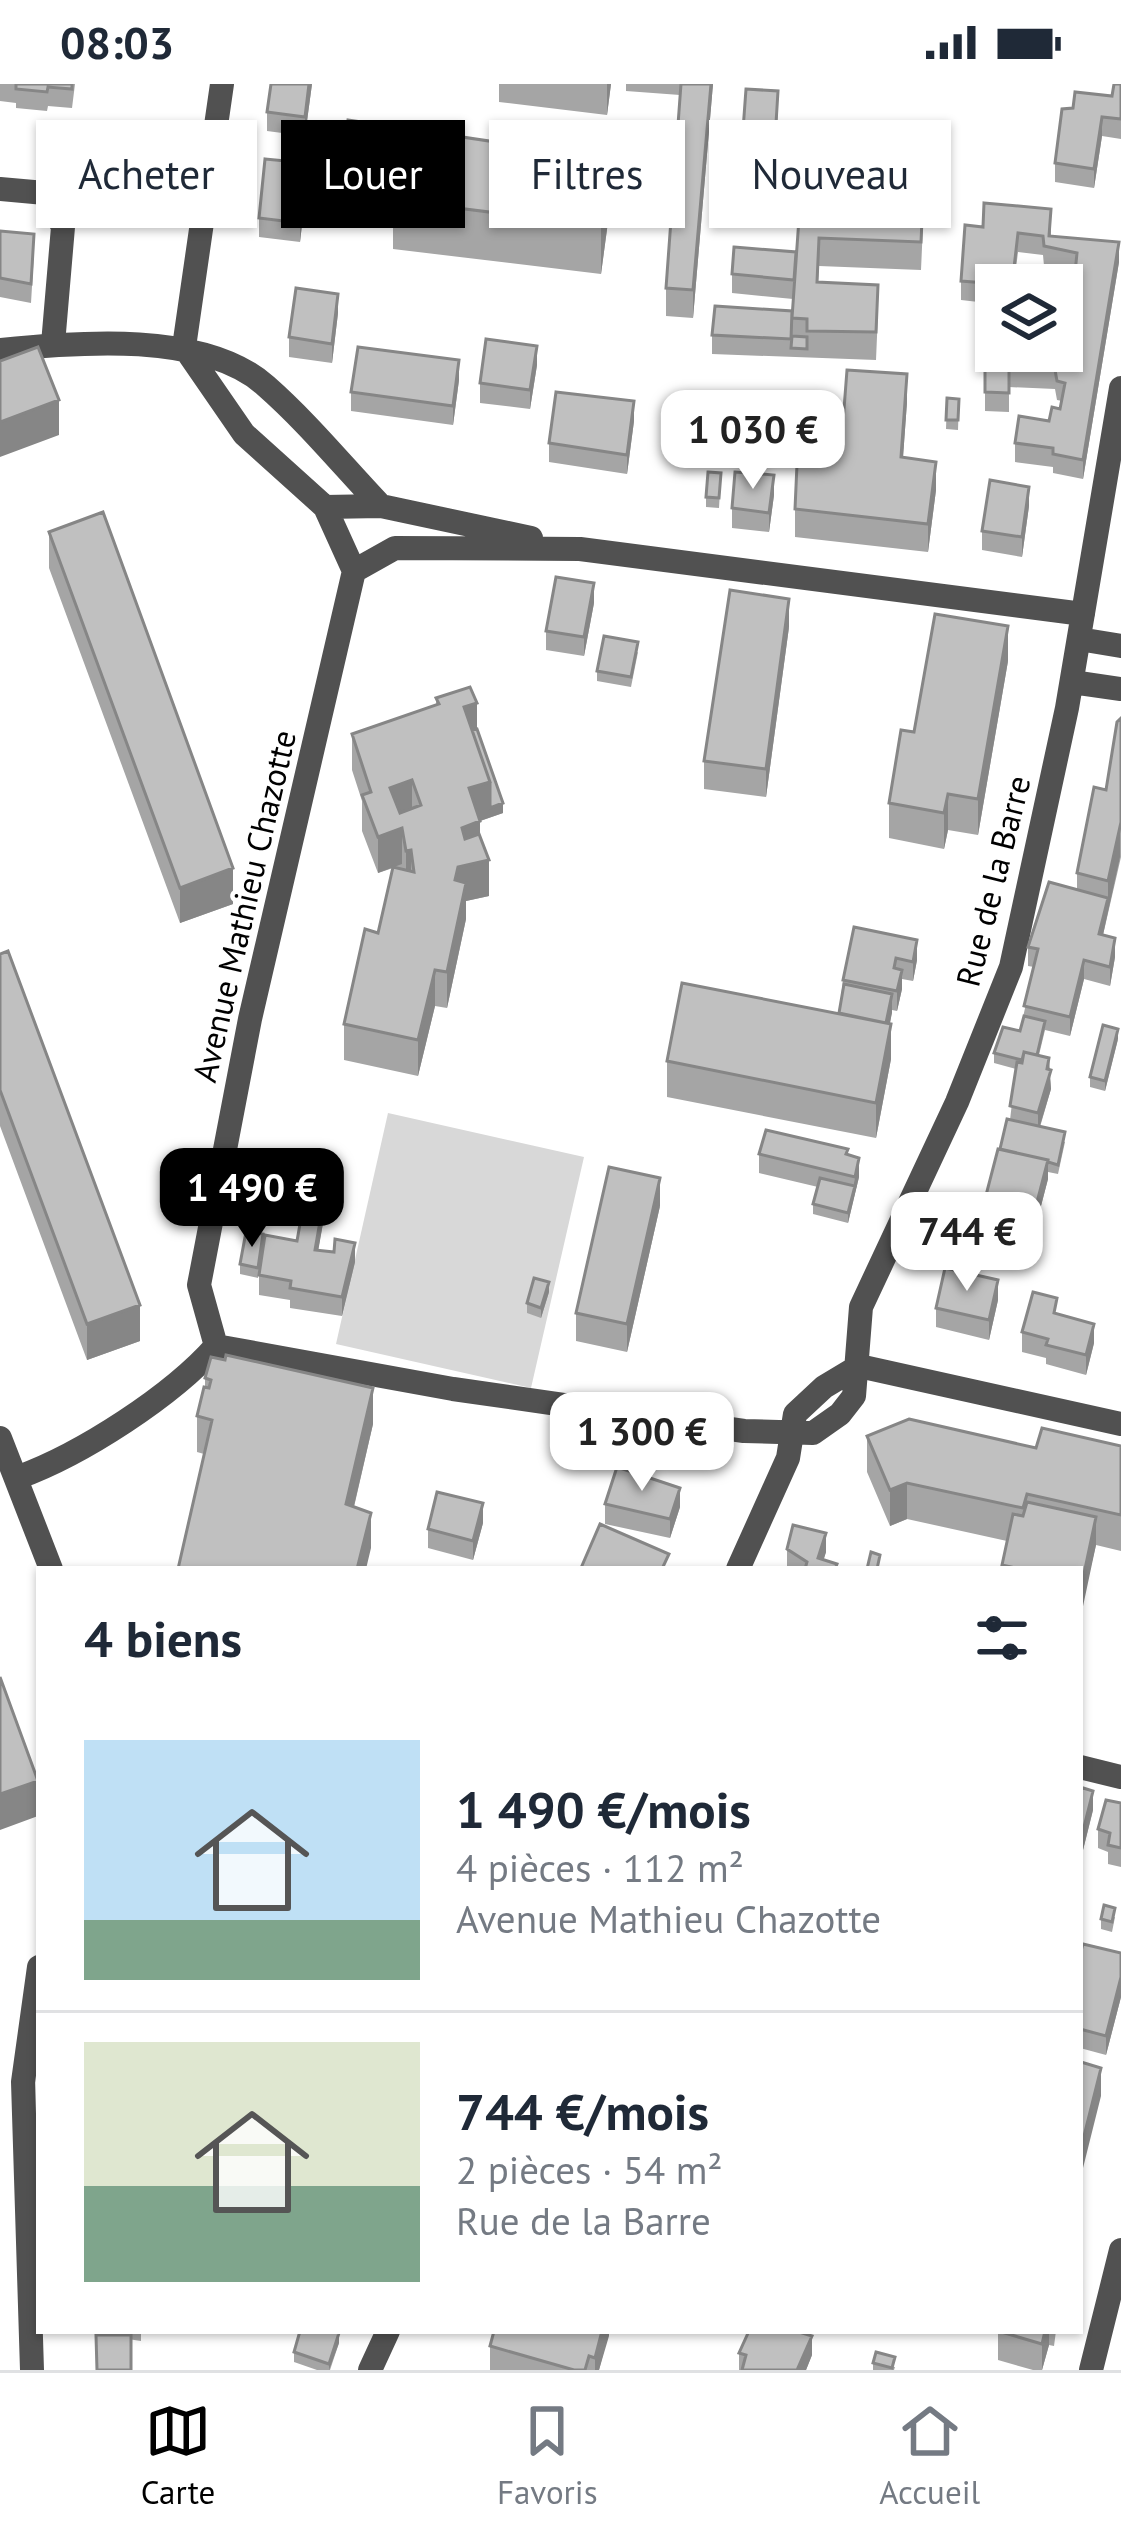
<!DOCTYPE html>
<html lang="fr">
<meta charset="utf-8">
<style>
body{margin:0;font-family:"PT Sans",sans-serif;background:#f6f6f7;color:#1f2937;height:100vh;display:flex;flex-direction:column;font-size:45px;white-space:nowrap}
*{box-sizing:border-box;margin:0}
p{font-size:39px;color:#747a83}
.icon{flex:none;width:66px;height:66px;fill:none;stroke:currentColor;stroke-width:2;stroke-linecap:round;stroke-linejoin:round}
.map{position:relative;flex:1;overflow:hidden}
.side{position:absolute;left:36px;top:1482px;width:1047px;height:768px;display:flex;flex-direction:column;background:#fff;border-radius:0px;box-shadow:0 3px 9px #0004}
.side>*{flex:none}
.hud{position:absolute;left:36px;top:36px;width:1050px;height:108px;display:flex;gap:24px}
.fabs{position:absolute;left:975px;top:180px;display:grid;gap:24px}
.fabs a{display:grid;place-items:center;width:108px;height:108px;border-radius:0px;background:#fff;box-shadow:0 3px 9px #0004;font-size:60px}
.price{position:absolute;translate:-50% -102px;padding:0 27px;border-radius:24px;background:#fff;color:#222;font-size:39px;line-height:78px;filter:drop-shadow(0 3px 6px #0008)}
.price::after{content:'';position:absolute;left:50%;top:72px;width:36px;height:27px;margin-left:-18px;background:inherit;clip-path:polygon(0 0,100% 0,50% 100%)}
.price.active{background:#000;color:#fff}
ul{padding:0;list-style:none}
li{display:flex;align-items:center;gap:36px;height:300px;padding:0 48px}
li+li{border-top:3px solid #e0e1e3}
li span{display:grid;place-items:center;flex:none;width:336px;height:240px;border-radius:0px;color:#555}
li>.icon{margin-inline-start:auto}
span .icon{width:144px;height:144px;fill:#fffc;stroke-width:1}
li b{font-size:51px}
h2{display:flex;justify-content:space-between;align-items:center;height:144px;padding:0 48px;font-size:51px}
.tag{padding:0 42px;border-radius:0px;background:#fff;box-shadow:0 3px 9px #0004;font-size:42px;line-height:108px}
.tag.active{background:#000;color:#fff}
.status{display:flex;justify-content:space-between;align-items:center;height:84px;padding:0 60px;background:#fff;direction:ltr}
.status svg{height:33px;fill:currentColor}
.menu{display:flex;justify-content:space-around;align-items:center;height:168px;border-top:3px solid #e0e1e3;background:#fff;font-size:33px;color:#747a83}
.menu a{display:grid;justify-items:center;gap:6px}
.menu .active{color:#000}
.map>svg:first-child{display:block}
.green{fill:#d8d8d8}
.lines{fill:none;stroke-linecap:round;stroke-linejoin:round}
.minor{stroke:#515151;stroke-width:24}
.wall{fill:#a5a5a5}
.shaded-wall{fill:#868686}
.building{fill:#c0c0c0;stroke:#868686;stroke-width:3;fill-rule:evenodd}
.labels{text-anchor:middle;stroke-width:9;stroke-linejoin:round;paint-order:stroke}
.street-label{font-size:33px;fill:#000;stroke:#fff}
</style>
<div class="status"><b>08:03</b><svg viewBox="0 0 49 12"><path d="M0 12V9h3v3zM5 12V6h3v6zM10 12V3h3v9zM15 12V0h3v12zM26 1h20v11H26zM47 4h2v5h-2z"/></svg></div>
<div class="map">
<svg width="1121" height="2286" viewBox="0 0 1121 2286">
<rect width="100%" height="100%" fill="#fff"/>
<path class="green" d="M388,1029L584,1073L531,1304L336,1260Z"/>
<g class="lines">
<path class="minor" d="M0,105L45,109L63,143L53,260
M0,266C77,258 205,247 266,302C307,338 343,382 381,422L325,423L244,350L184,263L222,0
M381,422L531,454
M354,487L395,464L580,465L1083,530
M1079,555L1121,562
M1072,598L1121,605
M216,1262L453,1305L744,1347L813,1349L840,1330L854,1312L861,1223L957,1018L1011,883L1067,624L1121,304
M216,1262L199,1201L250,935L354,487L325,423
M0,1354L51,1485
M19,1393C82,1370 172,1312 216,1262
M738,1485L788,1374L795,1330L824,1303L859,1282L1121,1340
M1080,1683L1121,1693
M32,2286L23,1998L39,1883
M370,2286L388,2247
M1091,2286L1121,2166"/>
</g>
<path class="wall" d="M0,0H75L72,24L48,22L47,27L16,24V19L0,17Z
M271,0H312L305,52L267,47V28Z
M499,0H611L607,31L499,18Z
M626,0H713L693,234L666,232V204L680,11L626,7Z
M1121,0V55L1102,52L1094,104L1055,98V79L1073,24L1112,12Z
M778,26L772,123L739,120V101Z
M151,78L145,130L96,124V105Z
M342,87L610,123L601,190L393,165V141L342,135Z
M307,98L300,158L259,153V134Z
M800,120L923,141L921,186L819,182L818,198L878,229L876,276L712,270V251L792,227L793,215L732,209V190L796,168Z
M983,143L1051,144V153L1119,178L1083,395L1053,389V383L1015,378V359L1049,337L1060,325L1062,317L1057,316L1055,305L1009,303V328L985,327V261L1062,267V217H1066L1075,188L1044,182L1043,171L1018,168L1014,201H996V220L961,216V197Z
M0,147L34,169L31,219L0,213Z
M338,229L332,279L289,273V253Z
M537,281L530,325L480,319V299Z
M459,296L453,341L351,327V308Z
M947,314L959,315L958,346L946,345Z
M907,318L903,373L936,406L928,468L795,453V425L841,364Z
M634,337L627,390L549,378V359Z
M721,389L719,424L706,423V413Z
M774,411L769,448L732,444V424Z
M1029,422L1022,473L982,466V447Z
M49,448L233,820L180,839L49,484Z
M594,519L584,572L546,566V547Z
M789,543L766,713L704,705V677Z
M638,568L631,603L597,597V587Z
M1008,577L978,751L948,746L944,765L889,754V719L914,648Z
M436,614L477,645L503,729L480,737V751L489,812L466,817V835L447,924L435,922L418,992L344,976V940L378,849L393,784L378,789L362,747V717L352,686V650L436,621Z
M1121,634V773L1103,851L1115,873L1110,902L1084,895L1070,952L1045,946L1039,971L1049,985L1051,1005L1040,1043L1065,1058L1058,1090L1048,1088V1095L1029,1168L979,1157V1138L1010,1036L1016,985L994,979V969L1020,947L1034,883L1028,882V863L1077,805V789L1106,706Z
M854,843L917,876L913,897L902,895V905L897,927L892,926L890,939L891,975L876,1054L667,1013V977L839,929L843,896Z
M0,870L140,1257L87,1276L0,1042Z
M1118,955L1105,1007L1090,1003V993Z
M759,1070L848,1071L859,1093L848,1139L813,1130V1120L818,1103L759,1089Z
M660,1122L627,1268L576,1257V1229Z
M325,1128L318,1166L355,1178L342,1232L290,1224V1216L259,1211V1191L297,1157Z
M263,1150L258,1194L240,1190V1180Z
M549,1208L541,1234L527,1229V1219Z
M998,1216L989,1256L936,1243V1224Z
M1057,1230L1094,1259L1086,1291L1046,1280V1274L1022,1268V1248Z
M205,1294L373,1340L354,1423L371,1464L204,1370L197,1368V1332L205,1303Z
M867,1352L1036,1364L1121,1362V1467L1096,1461L1080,1528V1485H1002L1007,1457L907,1435L890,1442L867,1388Z
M605,1420L680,1423L670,1454L605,1440Z
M483,1439L473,1476L428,1464V1445Z
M787,1465L826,1468L823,1476L837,1485H787Z
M1080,1703L1093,1726L1083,1766H1080Z
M1121,1719V1783L1108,1780V1768L1098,1764V1745Z
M1115,1833L1112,1848L1101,1845V1835Z
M1121,1869V1913L1106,1971L1080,1964V1870Z
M101,2247H141V2257L101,2251Z
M609,2247L599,2286H490V2262Z
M998,2247H1056L1054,2262L1049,2261L1042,2286H1033L998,2276Z
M339,2259L330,2286H317L294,2278V2268Z
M739,2269L812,2271L806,2286H739Z
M873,2279L895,2283L894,2286H873Z"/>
<path class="shaded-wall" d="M309,0H312L305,52V33Z
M607,0H611L607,31Z
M711,0H713L693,234V206Z
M1102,33V52L1094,104V85Z
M151,59V78L145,130V111Z
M610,75V123L601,190V142Z
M307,79V98L300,158V139Z
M1119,158V178L1083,395V376Z
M338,210V229L332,279V260Z
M537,262V281L530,325V306Z
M459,276V296L453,341V322Z
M907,290V318L901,401V373Z
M59,316V351L0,373V338Z
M634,317V337L627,390V371Z
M936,378V406L928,468V440Z
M774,391V411L769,448V429Z
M1029,403V422L1022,473V453Z
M594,499V519L584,572V553Z
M789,515V543L766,713V685Z
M1008,542V577L978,751V715Z
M477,619V655L464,649V623Z
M412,696V732L390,740V704Z
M490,698L503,719V729L480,737V773L462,780V744L469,704Z
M948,710V746L944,765V729Z
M1120,737V773L1099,869V850L1108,814V797Z
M402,744V780L378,789V753Z
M411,766V802L406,803V767Z
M489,776V812L466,817V835L447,924V888L455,796L458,783Z
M233,784V820L180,839V804Z
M1115,854V873L1110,902V883Z
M917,856V876L913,897V878Z
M1084,876V895L1070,952V933Z
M435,886V922L418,992V956Z
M902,886V905L897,927V907Z
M892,910V929L883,973V954Z
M891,940V975L876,1054V1019Z
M1118,945V955L1105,1007V997Z
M1049,974L1051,1005L1038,1048V1029Z
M859,1074V1093L848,1139V1129Z
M1048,1076V1095L1029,1168V1149Z
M660,1094V1122L627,1268V1240Z
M325,1109V1128L315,1185V1166Z
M355,1159V1178L342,1232V1213Z
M998,1196V1216L989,1256V1236Z
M549,1198V1208L541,1234V1224Z
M140,1221V1257L87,1276V1240Z
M1094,1240V1259L1086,1291V1271Z
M373,1304V1340L346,1456V1420Z
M907,1399V1435L890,1442V1406Z
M680,1404V1423L670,1454V1435Z
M483,1419V1439L473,1476V1457Z
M371,1429V1464L366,1485H357Z
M1096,1433V1461L1082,1527V1499Z
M826,1449V1468L821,1485L818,1474Z
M38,1697V1732L0,1746V1710Z
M1093,1707V1726L1083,1766V1747Z
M1121,1893V1913L1106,1971V1952Z
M1101,1984V2012L1080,2096V2068Z
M602,2247H609V2252L599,2286H595V2274Z
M1045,2247H1049V2261L1042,2286V2260Z
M339,2249V2259L329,2286V2280Z
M812,2252V2271L806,2286H797Z"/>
<path class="building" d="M16,0H72V5L48,3L47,8L16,5Z
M271,0H309L305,33L267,28Z
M681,0H711L693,206L666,204Z
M1114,0H1121V35L1102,33L1094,85L1055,79L1062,25L1073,24L1075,8L1112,12Z
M746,5L778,7L772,104L739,101Z
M348,36L610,75L601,142L393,116L396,93L342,87Z
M102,55L151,59L145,111L96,105Z
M265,75L307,79L300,139L259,134Z
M816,109L923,113L921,158L819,154L817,198L878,201L876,248L807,247V235L792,234L800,120L815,121Z
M984,119L1051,125L1049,152L1119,158L1083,376L1053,370V364L1015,359L1019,332L1049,337L1052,323L1060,325L1065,299L1057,297L1055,286L1009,284V309L985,308V261H996V267H1062V231H1065L1066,189H1075L1077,169L1044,162L1043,152L1018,149L1012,201L961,197L965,141L983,143Z
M0,147L34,150L31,200L0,194Z
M734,163L796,168L794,196L732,190Z
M296,204L338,210L332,260L289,253Z
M715,222L792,227L791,255L712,251Z
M792,252L807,253V265L791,264Z
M486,255L537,262L530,306L480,299Z
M38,263L59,316L0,338V277Z
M358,263L459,276L453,322L351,308Z
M847,286L907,290L901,373L936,378L928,440L795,425L798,358L841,364Z
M556,308L634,317L627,371L549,359Z
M947,314L959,315L958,336H946Z
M708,388L721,389L719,414L706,413Z
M735,388L774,391L769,429L732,424Z
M990,396L1029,403L1022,453L982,447Z
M103,428L233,784L180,804L49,448Z
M556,493L594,499L584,553L546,547Z
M730,506L789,515L766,685L704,677Z
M935,530L1008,542L978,715L948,710L944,729L889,719L901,646L914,648Z
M604,552L638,558L631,593L597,587Z
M470,603L477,619L464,623L490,698L469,704L480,737L462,744L465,755L479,750L489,776L458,783L455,796L466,799L447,888L435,886L418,956L344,940L365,845L378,849L393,783L414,788L411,766L406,767L402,744L378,753L362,711L371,708L352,650L439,620L436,614ZM412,696L421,721L400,729L390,704Z
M1121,634V738L1108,797L1077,789L1094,703L1106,706L1117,638Z
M477,645L503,719L490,724V698L472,646Z
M1049,798L1108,814L1099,850L1115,854L1110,883L1084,876L1070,933L1024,922L1038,865L1028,863Z
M854,843L917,856L913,878L896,874L894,884L902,886L897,907L843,896Z
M8,867L140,1221L87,1240L0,1006V870Z
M682,899L891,940L876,1019L667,977Z
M844,900L892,910L886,939L839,929Z
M1024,932L1045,937L1037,971L1024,968L1022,976L994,969L1003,943L1020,947Z
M1103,941L1118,945L1105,997L1090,993Z
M1024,968L1049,974L1047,985L1051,986L1038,1029L1010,1022L1017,978L1022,979Z
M1007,1035L1065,1048L1058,1081L1048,1078V1076L1000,1065Z
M766,1046L848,1065L846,1070L859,1074L855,1093L759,1070Z
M998,1065L1048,1076L1029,1149L979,1138Z
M609,1083L660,1094L627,1240L576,1229Z
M820,1094L855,1102L848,1129L813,1120Z
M306,1106L325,1109L315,1166L334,1168L335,1155L355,1159L342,1213L290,1204L291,1197L259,1191L265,1151L297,1157Z
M246,1148L263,1150L258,1184L240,1180Z
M945,1184L998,1196L989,1236L936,1224Z
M534,1194L549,1198L541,1224L527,1219Z
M1033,1208L1057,1214L1054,1229L1094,1240L1086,1271L1046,1261L1048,1255L1022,1248Z
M226,1271L373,1304L346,1420L371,1429L357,1485H178L212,1336L197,1332L204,1303L209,1304L211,1296L205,1294L211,1273L225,1276Z
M909,1335L1036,1364L1042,1344L1121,1362V1431L1027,1410L1023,1424L907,1399L890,1406L867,1352Z
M617,1383L680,1404L670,1435L605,1420Z
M437,1408L483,1419L473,1457L428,1445Z
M1027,1418L1096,1433L1082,1499L1080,1485H1020L1002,1481L1013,1430L1023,1432Z
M600,1440L669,1470L662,1485L581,1484Z
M793,1441L826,1449L818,1474L837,1480L835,1485H805L807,1478L787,1465Z
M871,1468L880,1471L877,1485H867Z
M0,1593L38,1697L0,1710Z
M1080,1703L1093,1707L1083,1747L1080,1746Z
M1106,1716L1121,1719V1764L1108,1761L1110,1749L1098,1745Z
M1104,1821L1115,1824L1112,1838L1101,1835Z
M1083,1860L1121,1869V1893L1106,1952L1080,1945V1870Z
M1081,1978L1101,1984L1080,2068V1981Z
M300,2247H333L339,2249L329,2280L294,2268Z
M494,2247H602L595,2274L589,2272L585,2286H574L490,2262Z
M749,2247H796L812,2252L797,2286H742L746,2271L739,2269Z
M998,2247H1045L1042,2260Z
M96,2251H131V2286H97Z
M876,2268L895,2273L892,2284L873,2279Z"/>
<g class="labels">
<g class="street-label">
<text transform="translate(993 797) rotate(-76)" y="12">Rue de la Barre</text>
<text transform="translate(244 822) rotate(-77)" y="12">Avenue Mathieu Chazotte</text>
</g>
</g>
</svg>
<div class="fabs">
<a><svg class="icon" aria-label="layers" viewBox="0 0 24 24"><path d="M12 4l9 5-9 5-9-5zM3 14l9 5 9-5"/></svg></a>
</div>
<b class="price" style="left:753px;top:408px">1 030 €</b>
<b class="price active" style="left:252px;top:1166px">1 490 €</b>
<b class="price" style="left:967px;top:1210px">744 €</b>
<b class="price" style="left:642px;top:1410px">1 300 €</b>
<div class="hud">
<a class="tag">Acheter</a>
<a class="tag active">Louer</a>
<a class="tag">Filtres</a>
<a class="tag">Nouveau</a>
</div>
<section class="side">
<h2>4 biens<svg class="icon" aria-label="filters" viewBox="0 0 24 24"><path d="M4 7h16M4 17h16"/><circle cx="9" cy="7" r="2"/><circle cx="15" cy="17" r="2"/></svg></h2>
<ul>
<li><span style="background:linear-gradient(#bfe0f5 75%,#7fa58c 0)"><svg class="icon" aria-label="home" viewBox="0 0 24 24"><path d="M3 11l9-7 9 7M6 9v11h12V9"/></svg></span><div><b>1 490 €/mois</b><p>4 pièces · 112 m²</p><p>Avenue Mathieu Chazotte</p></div></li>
<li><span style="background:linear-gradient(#dfe7d0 60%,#7fa58c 0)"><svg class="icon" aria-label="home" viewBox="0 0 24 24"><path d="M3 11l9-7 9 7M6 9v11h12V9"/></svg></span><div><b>744 €/mois</b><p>2 pièces · 54 m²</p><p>Rue de la Barre</p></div></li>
</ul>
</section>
</div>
<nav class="menu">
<a class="active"><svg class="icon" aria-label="map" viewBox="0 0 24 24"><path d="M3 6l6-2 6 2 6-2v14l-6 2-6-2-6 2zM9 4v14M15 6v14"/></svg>Carte</a>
<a><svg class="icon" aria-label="saved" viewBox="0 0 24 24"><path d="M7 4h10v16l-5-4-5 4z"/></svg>Favoris</a>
<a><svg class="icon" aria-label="home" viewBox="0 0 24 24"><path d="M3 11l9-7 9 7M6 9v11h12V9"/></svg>Accueil</a>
</nav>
